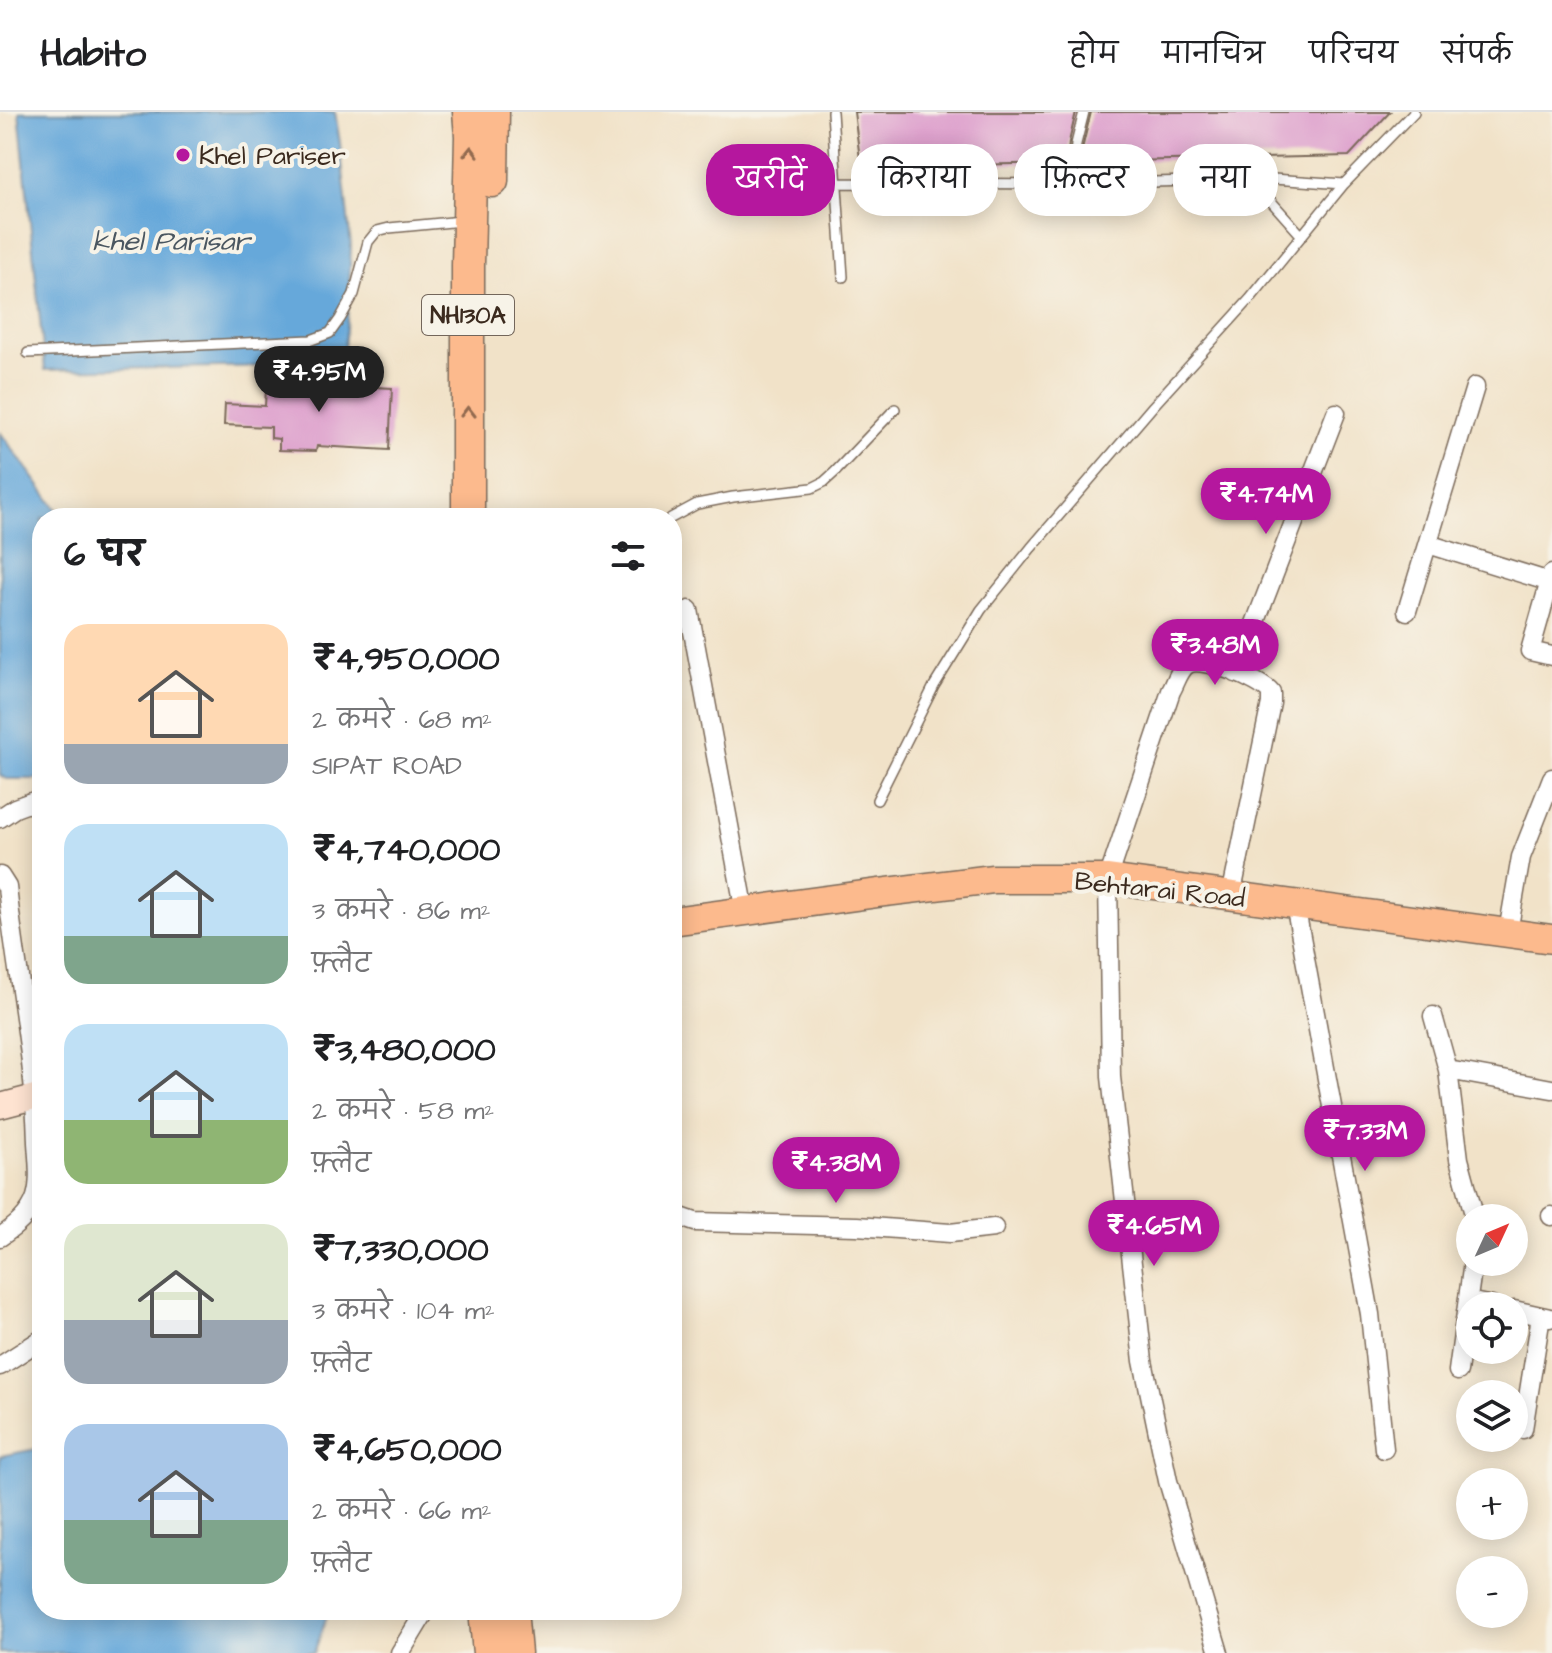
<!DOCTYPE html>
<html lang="hi">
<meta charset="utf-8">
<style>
body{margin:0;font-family:"Architects Daughter","Playpen Sans Deva",sans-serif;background:#f6f6f6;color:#202124;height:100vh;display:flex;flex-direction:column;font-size:30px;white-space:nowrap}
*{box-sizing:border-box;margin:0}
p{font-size:26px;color:#757577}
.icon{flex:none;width:44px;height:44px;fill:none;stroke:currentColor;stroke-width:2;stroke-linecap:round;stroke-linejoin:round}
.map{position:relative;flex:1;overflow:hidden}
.drawer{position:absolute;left:32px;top:396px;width:650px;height:1112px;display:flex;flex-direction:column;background:#fff;border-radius:32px;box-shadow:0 4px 20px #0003}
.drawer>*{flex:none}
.banner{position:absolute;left:706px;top:32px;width:726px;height:72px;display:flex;gap:16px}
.needle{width:52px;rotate:46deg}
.tools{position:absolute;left:1456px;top:1092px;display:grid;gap:16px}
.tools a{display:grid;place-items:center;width:72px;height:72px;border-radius:50%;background:#fff;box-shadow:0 4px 20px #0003;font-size:40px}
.price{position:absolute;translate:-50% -68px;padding:0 18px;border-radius:28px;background:#b5179e;color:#fff;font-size:26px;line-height:52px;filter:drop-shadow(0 2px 4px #0008)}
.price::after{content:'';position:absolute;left:50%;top:48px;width:24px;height:18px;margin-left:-12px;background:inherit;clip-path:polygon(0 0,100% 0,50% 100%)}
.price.current{background:#222;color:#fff}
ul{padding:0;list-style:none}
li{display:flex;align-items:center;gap:24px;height:200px;padding:0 32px}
li span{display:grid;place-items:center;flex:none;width:224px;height:160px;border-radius:24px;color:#555}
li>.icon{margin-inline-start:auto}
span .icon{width:96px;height:96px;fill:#fffc;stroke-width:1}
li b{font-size:34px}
h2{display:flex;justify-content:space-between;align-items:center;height:96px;padding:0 32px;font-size:34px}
.chip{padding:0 28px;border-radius:32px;background:#fff;box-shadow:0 4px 20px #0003;font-size:28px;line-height:72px}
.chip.current{background:#b5179e;color:#fff}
header{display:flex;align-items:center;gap:48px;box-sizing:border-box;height:112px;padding:0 40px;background:#fff;border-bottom:2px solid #e0e0e0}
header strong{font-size:38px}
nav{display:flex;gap:44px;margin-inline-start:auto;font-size:28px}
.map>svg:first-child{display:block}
.water{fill:#66a8da;stroke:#50697c;stroke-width:2}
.building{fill:#dd9ecc}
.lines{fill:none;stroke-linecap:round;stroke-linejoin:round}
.lane-casing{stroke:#7b6a5a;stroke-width:12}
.street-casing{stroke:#7b6a5a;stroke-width:21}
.secondary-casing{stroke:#7b6a5a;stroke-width:27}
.primary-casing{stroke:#7b6a5a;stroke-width:31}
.highway-casing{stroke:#7b6a5a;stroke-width:35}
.lane{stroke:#fff;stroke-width:9}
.street{stroke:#fff;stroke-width:18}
.secondary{stroke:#fee3d1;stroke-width:24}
.primary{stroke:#fcba8d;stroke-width:28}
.highway{stroke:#fcba8d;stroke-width:32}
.oneway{stroke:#926b50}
.poi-dot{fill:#b5179e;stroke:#f7f3e8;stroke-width:3}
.labels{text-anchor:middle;stroke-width:8;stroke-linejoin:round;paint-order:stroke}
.shield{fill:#f7f3e8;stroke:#73665b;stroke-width:2}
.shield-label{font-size:24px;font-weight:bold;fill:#3b2a1e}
.poi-label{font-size:26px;fill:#3b2a1e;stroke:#f7f3e8;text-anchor:start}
.street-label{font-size:26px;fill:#3b2a1e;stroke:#f7f3e8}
.water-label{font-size:28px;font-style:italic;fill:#4a5660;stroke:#f7f3e8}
</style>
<header>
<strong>Habito</strong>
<nav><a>होम</a><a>मानचित्र</a><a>परिचय</a><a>संपर्क</a></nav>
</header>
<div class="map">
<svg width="1552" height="1541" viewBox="0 0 1552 1541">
<rect width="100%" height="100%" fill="#f7f3e8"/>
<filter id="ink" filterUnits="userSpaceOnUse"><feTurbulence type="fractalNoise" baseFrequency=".0125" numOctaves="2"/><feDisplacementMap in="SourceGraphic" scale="16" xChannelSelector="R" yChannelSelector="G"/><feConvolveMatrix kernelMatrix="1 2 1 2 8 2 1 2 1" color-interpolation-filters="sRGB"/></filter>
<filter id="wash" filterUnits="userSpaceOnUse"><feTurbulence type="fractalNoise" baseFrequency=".006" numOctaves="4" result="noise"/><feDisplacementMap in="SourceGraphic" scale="32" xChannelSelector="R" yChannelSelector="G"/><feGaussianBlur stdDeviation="1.8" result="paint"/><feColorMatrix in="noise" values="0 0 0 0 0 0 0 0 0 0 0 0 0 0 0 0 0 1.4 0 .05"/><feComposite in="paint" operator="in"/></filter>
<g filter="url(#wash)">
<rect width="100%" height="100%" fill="#f1e2c8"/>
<path class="water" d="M19,0H335L340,31L351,134L348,198L342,253L45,258Z
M0,320L63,406H42V667H6L0,663Z
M42,1336V1498H329L314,1541H0V1344Z"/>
<g id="blocks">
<path class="building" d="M854,0H1076L1069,30L1067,51L861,55Z
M1091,0H1390L1349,44L1082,50L1083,33Z
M283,259L320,261L319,272L392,276L389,338L317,334L316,339L279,338V327L271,326V315L224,313L225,292L265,294L266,277L273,278V268H282Z"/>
</g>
</g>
<g filter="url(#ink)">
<use href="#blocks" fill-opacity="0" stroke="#7b6a5a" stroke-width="2"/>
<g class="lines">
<defs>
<path id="lane" d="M832,0L843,165
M1246,68L1270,88L1302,124
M836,71L1073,72L1273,67L1344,72
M1073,72L1076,32L1084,0
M28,241L311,228L330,221L340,207L354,182L368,130L377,119L389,116L462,109
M671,406L697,392L733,385L812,376L824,370L835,360L895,297
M877,688L934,574L981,498L1031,436L1153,294L1250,187L1344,72L1414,0"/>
<path id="street" d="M1428,432L1550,470
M1552,462L1530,539L1552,544
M689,498L745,800
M1407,499L1475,275
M1236,561L1336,301
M0,706L15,696L42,686
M0,764L7,775C16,860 35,945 37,1030C38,1048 41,1068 36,1085C30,1103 15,1115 0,1125
M1295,792L1370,1202L1384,1337
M1508,820L1521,745L1552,666
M1433,904L1448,958L1459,1047L1475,1106
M1448,958L1552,977
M672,1102L695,1110L857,1114L950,1121L994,1116
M1551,1104H1552
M1468,1189L1492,1194
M1514,1198L1550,1206
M0,1254L42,1227
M1458,1259L1473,1150
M1523,1317L1541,1204
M400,1541L426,1498
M1219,1541L1168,1369L1143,1249L1111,965L1108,767L1171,579C1176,571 1179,557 1188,552C1204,544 1260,568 1271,581V591L1231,784"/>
<path id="secondary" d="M0,994L42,983"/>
<path id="primary" d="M672,809L878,781L993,767H1108L1552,827"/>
<path id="highway" d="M492,69L493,0
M468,406V153L471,24L469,0
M485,1498L489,1541
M511,1498L515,1541"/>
</defs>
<use href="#lane" class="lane-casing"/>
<use href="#street" class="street-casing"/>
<use href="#secondary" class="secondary-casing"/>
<use href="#primary" class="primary-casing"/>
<use href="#highway" class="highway-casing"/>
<use href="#lane" class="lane"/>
<use href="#street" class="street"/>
<use href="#secondary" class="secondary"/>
<use href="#primary" class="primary"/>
<use href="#highway" class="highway"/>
</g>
<defs><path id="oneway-chevron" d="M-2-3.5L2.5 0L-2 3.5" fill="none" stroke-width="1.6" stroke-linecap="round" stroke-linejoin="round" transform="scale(2)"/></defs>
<g class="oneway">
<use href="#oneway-chevron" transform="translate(471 40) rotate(-89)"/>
<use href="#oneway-chevron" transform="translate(468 300) rotate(-90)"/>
</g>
</g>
<circle class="poi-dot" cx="183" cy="43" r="8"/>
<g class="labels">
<rect class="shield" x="422" y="183" width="92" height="40" rx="6"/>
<g class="shield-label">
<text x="468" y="211">NH130A</text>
</g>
<g class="poi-label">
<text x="199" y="52">Khel Pariser</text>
</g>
<g class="street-label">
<text transform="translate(1160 777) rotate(6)" y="9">Behtarai Road</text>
</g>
<g class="water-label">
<text x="171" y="138">khel Parisar</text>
</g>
</g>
</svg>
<div class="tools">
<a><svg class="needle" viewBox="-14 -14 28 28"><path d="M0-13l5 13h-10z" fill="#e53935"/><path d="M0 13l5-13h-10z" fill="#757577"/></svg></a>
<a><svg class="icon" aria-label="locate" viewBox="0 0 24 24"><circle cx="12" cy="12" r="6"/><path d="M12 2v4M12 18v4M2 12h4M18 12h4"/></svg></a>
<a><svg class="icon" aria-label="layers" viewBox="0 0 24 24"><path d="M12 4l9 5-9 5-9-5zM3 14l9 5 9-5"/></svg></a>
<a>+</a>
<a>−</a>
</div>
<b class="price current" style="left:319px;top:302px">₹4.95M</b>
<b class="price" style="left:1266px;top:424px">₹4.74M</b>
<b class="price" style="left:1215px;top:575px">₹3.48M</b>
<b class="price" style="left:1365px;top:1061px">₹7.33M</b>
<b class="price" style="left:836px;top:1093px">₹4.38M</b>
<b class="price" style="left:1154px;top:1156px">₹4.65M</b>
<div class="banner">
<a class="chip current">खरीदें</a>
<a class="chip">किराया</a>
<a class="chip">फ़िल्टर</a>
<a class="chip">नया</a>
</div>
<section class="drawer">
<h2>6 घर<svg class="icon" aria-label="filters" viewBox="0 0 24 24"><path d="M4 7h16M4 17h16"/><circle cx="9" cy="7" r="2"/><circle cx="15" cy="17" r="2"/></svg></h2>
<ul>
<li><span style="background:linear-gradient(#ffd9b3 75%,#9aa5b1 0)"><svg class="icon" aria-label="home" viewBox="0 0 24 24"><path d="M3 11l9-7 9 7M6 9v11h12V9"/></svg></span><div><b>₹4,950,000</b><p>2 कमरे · 68 m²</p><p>SIPAT ROAD</p></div></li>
<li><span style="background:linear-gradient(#bfe0f5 70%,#7fa58c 0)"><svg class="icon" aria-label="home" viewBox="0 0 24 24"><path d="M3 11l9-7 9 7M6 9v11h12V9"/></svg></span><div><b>₹4,740,000</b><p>3 कमरे · 86 m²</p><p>फ़्लैट</p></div></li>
<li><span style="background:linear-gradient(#bfe0f5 60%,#8fb573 0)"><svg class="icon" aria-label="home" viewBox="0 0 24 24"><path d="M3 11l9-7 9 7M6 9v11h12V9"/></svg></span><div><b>₹3,480,000</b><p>2 कमरे · 58 m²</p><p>फ़्लैट</p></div></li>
<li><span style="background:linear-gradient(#dfe7d0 60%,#9aa5b1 0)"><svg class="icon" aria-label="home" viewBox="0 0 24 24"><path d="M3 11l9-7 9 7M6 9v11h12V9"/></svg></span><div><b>₹7,330,000</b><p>3 कमरे · 104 m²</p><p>फ़्लैट</p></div></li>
<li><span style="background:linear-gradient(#a9c7e8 60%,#7fa58c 0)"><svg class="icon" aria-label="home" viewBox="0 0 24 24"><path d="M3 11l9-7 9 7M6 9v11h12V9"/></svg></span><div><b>₹4,650,000</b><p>2 कमरे · 66 m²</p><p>फ़्लैट</p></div></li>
</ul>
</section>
</div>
